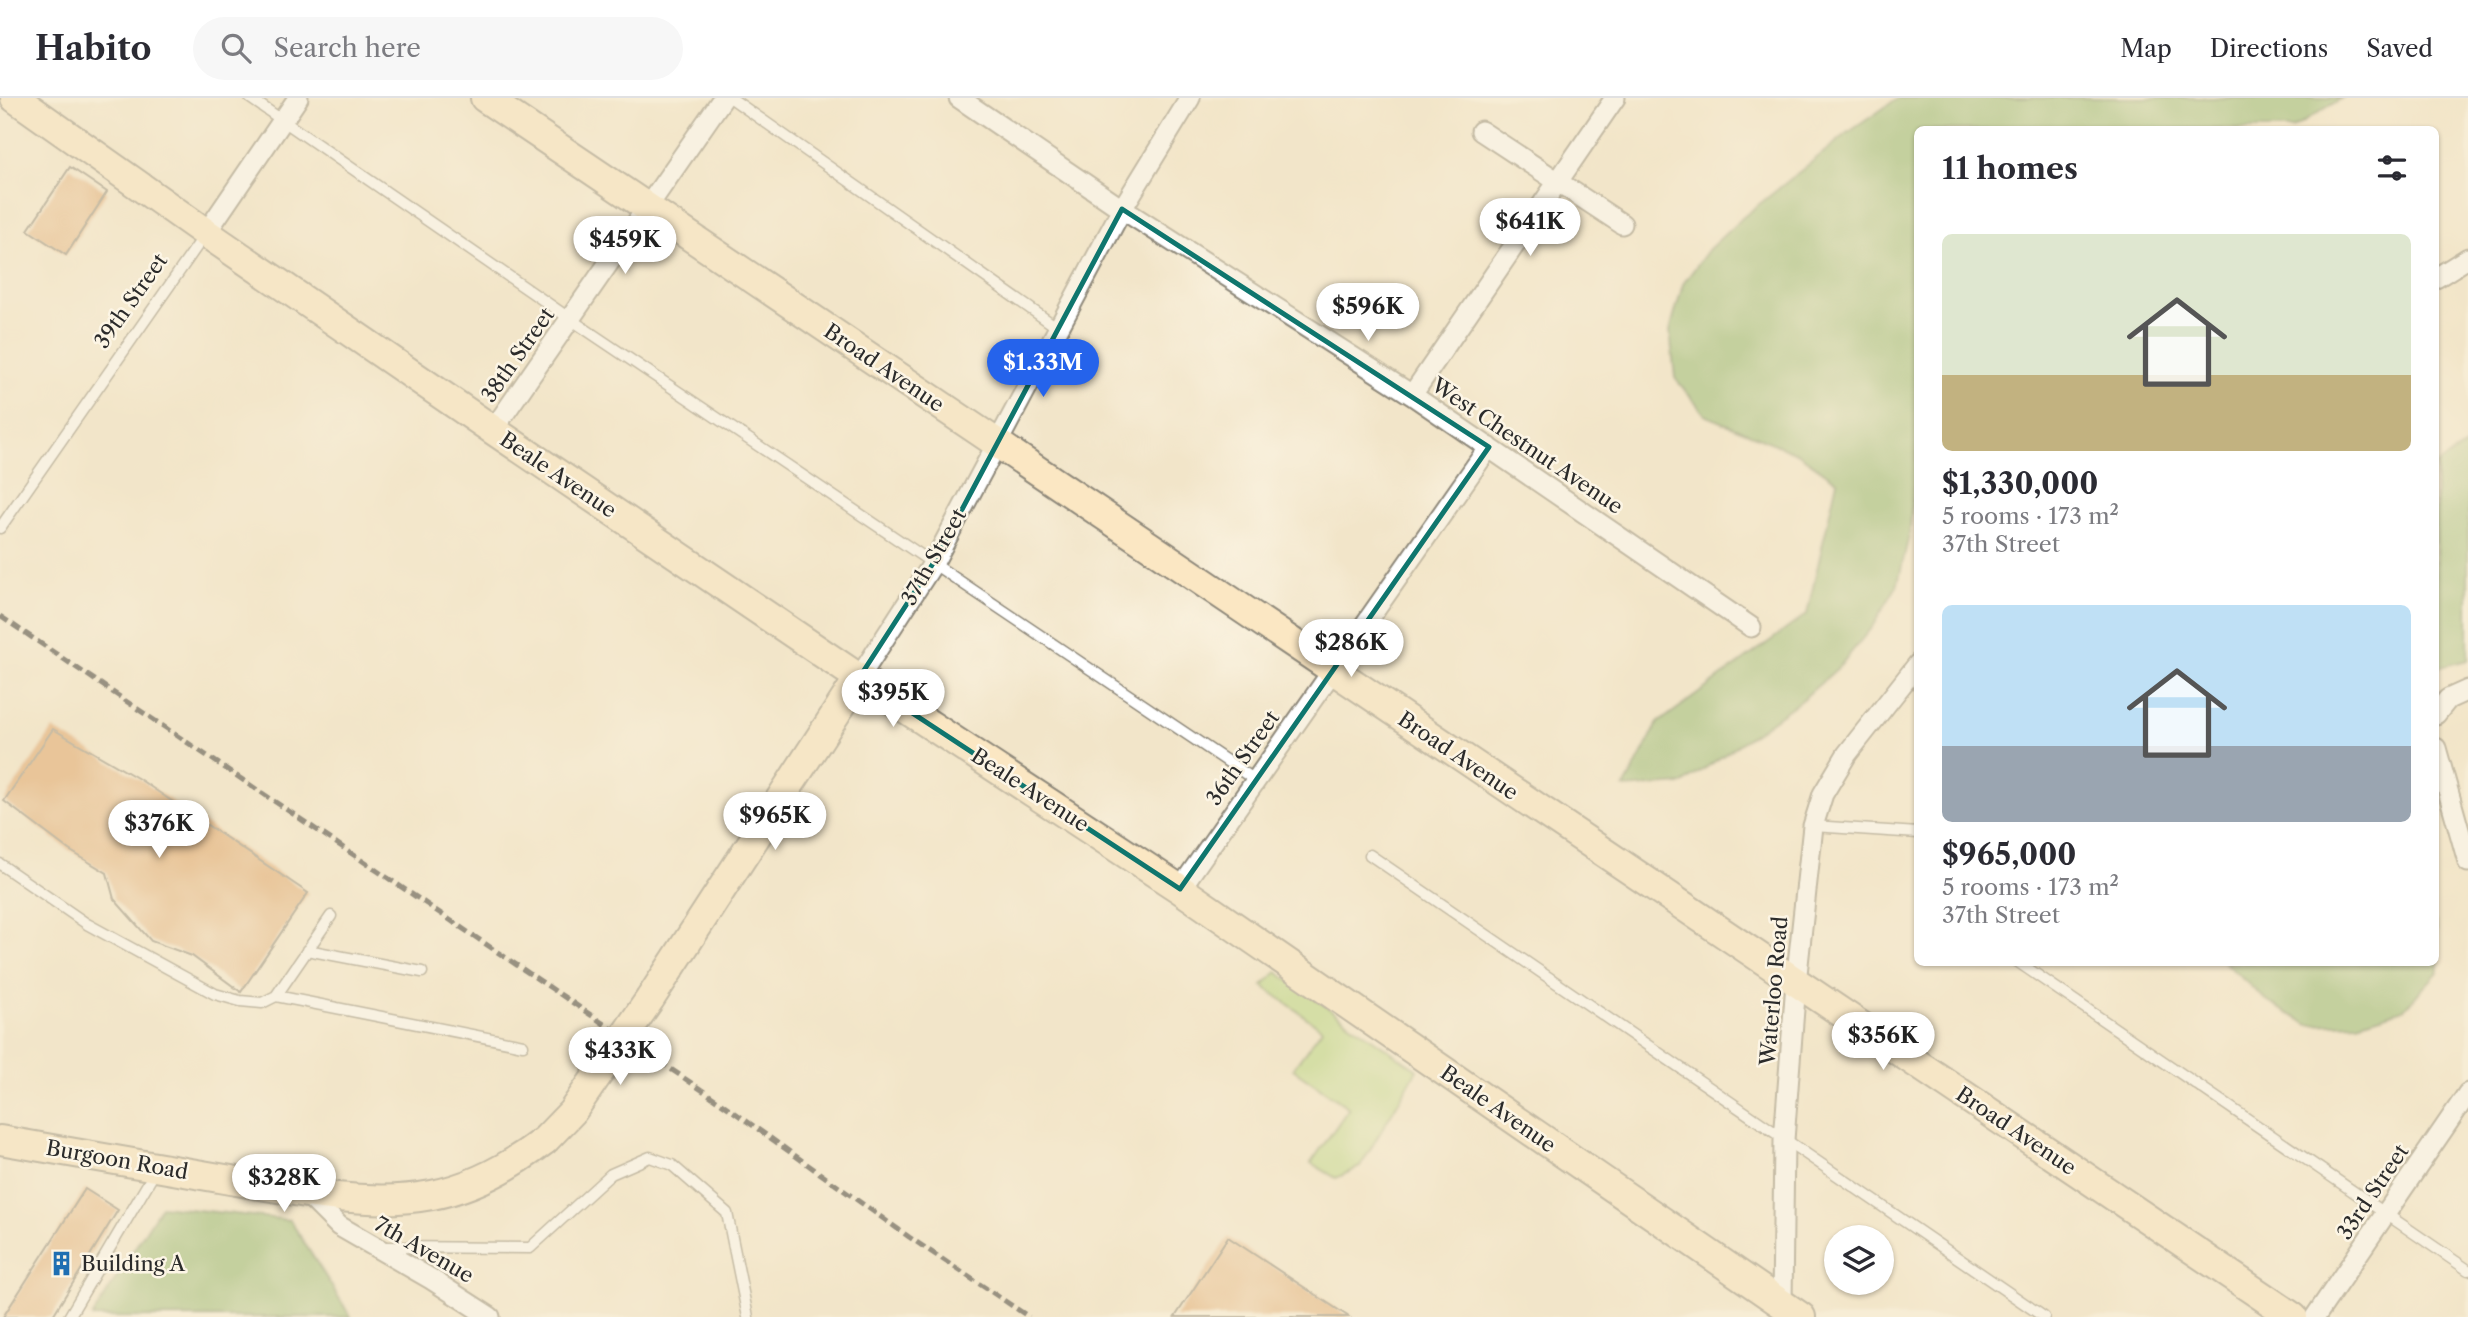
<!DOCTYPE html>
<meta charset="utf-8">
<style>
body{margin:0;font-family:"Libre Caslon Text",serif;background:#f7f7f7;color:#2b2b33;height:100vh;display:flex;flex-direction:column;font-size:26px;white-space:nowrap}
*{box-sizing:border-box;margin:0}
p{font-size:23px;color:#7c7c81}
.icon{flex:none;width:38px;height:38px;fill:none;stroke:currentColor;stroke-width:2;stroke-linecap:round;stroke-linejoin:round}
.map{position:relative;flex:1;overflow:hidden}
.side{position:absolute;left:1914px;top:28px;width:525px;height:840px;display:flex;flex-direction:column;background:#fff;border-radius:10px;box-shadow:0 2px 5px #0004}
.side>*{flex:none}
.tools{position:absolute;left:1824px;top:1127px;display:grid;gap:14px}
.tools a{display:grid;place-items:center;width:70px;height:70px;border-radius:50%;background:#fff;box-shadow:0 2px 5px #0004;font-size:35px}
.price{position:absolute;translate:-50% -60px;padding:0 16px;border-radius:24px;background:#fff;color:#222;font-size:23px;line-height:46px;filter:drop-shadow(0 2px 4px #0008)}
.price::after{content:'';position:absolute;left:50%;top:42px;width:21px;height:16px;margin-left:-10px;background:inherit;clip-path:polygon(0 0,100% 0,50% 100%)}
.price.current{background:#2563eb;color:#fff}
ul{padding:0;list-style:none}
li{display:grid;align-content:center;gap:14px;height:371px;padding:0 28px}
li span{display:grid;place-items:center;height:217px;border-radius:10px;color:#555}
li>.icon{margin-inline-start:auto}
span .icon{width:126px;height:126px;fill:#fffc;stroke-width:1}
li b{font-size:30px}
h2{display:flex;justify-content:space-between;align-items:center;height:84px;padding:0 28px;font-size:30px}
header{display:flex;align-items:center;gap:42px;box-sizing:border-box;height:98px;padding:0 35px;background:#fff;border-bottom:2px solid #e1e1e2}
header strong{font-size:33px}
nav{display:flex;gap:38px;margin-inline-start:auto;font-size:24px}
.search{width:490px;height:63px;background:#f7f7f7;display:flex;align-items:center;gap:18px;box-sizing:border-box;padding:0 24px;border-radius:38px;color:#7c7c81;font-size:26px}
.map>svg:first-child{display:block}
.green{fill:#b2d57d;stroke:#6e8054;stroke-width:2}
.forest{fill:#8db66c;stroke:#5c704c;stroke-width:2}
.building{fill:#dd9e61}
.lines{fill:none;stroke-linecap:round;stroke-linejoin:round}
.lane-casing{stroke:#8e887a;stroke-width:13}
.street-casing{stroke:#8e887a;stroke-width:23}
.secondary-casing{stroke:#8e887a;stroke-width:32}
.lane{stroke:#fff;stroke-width:10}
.street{stroke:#fff;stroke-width:19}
.secondary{stroke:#fbe7c3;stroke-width:28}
.rail{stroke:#2b2b2b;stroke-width:5;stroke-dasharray:10 5;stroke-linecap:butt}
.secondary-bridge-casing{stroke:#8e887a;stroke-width:32;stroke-linecap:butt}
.secondary-bridge{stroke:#fbe7c3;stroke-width:28}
.marked{fill:none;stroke:#0f766e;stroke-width:5;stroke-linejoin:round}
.labels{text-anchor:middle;stroke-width:5;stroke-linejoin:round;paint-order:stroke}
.street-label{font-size:21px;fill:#2b2b2b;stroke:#fcf5e5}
.poi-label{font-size:21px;fill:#2b2b2b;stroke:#fcf5e5;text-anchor:start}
</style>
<header>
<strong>Habito</strong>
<div class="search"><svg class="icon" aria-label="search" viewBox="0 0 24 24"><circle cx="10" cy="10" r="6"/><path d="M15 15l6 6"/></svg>Search here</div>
<nav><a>Map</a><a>Directions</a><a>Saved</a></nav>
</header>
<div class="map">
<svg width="2468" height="1219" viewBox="0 0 2468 1219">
<rect width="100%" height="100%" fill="#fcf5e5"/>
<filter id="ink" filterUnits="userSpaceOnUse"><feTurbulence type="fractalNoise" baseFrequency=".0143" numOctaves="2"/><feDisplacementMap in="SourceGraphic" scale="14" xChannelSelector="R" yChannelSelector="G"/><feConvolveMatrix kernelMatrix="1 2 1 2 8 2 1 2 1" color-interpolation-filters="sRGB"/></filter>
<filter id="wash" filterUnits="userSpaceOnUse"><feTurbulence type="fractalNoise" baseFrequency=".00686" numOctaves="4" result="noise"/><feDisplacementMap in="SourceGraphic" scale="28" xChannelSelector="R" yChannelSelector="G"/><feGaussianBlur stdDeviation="1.57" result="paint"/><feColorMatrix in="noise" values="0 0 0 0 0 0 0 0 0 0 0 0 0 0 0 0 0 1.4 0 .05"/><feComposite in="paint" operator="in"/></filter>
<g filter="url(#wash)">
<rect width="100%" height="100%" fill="#f2e5c9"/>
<path class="green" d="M1277,874L1417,972L1360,1069L1336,1080L1311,1065L1349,1010L1293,971L1322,931L1263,888Z"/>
<path class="forest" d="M1898,0H2342L2292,31L1918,32V344L1909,438L1897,488L1872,529L1840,568L1804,600L1683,686L1624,690L1658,625L1807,516L1837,383L1797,355L1706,318L1675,280L1670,233L1683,186L1709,151L1742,120L1849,34Z
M2468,346V562L2436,570V367Z
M2436,823L2439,873L2404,911L2358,925L2309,927L2268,904L2225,865L2436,864Z
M161,1108L290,1122L351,1219H92Z"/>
<g id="blocks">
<path class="building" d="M70,69L107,94L66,157L28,132Z
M53,631L139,681L308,795L241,894L192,858L151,843L114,801L107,775L69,752L4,703Z
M85,1091L118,1112L52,1219H3Z
M1228,1139L1349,1219H1175Z"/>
</g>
</g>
<g filter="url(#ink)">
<use href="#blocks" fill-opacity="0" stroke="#8e887a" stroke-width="2"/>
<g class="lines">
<defs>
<path id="lane" d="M250,0L582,229L1255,682
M731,0L1058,230
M0,430L204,138
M1813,728L1918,735
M1370,757L2044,1219
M0,766L87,826L215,896L240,903L262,905L276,898L331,818
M307,852L422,874
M2018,864L2468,1172
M276,898L523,947
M385,1149L530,1150L611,1076L650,1059L672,1067L727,1115L748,1219
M69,1219L156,1072"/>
<path id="street" d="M959,0L1122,111L1412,297L1751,529
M1481,33L1622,126
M206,135L298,0
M2436,180L2468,160
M1412,297L1615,0
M493,332L723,0
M859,580L934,464L1122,111L1190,0
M2436,616L2448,601L2468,592
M2436,650L2468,764
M1180,791L1489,349
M306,1095L339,1128L431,1181L490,1219
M1782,1207L1784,1042L1796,885L1813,728L1823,696L1847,656L1918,566
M2315,1219L2468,995"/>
<path id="secondary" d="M15,0L206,135L493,332L859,580L1180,791L1801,1219
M485,0L2293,1219
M650,901L859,580
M0,1042L306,1095C403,1109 465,1104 545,1042"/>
</defs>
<use href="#lane" class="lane-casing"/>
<use href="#street" class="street-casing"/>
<use href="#secondary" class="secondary-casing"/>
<use href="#lane" class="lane"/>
<use href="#street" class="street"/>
<use href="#secondary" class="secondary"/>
<path class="rail" d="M0,518L727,1009L909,1139L1029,1219"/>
<defs>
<path id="secondary-bridge" d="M545,1042L572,1014L650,901"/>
</defs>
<use href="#secondary-bridge" class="secondary-bridge-casing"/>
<use href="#secondary-bridge" class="secondary-bridge"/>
</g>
</g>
<path d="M0 0H2468V1219H0ZM1122,111L1489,349L1180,791L859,580L934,464Z" fill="#f2e5c9" fill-opacity=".55" fill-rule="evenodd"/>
<path class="marked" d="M1122,111L1489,349L1180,791L859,580L934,464Z"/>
<defs>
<symbol id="building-bare" viewBox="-9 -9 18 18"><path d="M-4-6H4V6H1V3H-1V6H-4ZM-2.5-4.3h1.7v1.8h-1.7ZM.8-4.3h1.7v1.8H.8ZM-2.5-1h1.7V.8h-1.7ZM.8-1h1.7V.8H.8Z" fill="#1f6fb2" stroke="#fcf5e5" stroke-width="2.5" paint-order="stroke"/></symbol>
</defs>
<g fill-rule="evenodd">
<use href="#building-bare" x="44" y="1148" width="35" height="35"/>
</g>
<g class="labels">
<g class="street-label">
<text transform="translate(131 203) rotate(-55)" y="7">39th Street</text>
<text transform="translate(518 257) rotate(-55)" y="7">38th Street</text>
<text transform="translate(884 270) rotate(34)" y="7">Broad Avenue</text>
<text transform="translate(1527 348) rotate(34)" y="7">West Chestnut Avenue</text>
<text transform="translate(558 377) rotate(34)" y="7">Beale Avenue</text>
<text transform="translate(934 459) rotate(-60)" y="7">37th Street</text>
<text transform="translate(1458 658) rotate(34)" y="7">Broad Avenue</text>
<text transform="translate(1243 660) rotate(-55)" y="7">36th Street</text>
<text transform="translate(1030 692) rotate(33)" y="7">Beale Avenue</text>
<text transform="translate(1774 893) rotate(-85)" y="7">Waterloo Road</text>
<text transform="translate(1498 1011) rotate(35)" y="7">Beale Avenue</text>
<text transform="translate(2016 1033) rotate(34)" y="7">Broad Avenue</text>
<text transform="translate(117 1062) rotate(10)" y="7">Burgoon Road</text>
<text transform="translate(2373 1094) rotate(-56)" y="7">33rd Street</text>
<text transform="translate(424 1152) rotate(30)" y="7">7th Avenue</text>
</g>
<g class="poi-label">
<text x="81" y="1173">Building A</text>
</g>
</g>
</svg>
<div class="tools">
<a><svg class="icon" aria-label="layers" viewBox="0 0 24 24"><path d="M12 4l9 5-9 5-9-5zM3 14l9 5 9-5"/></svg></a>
</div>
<b class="price" style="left:1530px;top:160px">$641K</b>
<b class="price" style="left:625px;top:178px">$459K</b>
<b class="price" style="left:1368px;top:245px">$596K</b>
<b class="price current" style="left:1043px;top:301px">$1.33M</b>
<b class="price" style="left:1351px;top:581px">$286K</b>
<b class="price" style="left:893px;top:631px">$395K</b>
<b class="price" style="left:775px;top:754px">$965K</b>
<b class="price" style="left:159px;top:762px">$376K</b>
<b class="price" style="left:1883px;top:974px">$356K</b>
<b class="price" style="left:620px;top:989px">$433K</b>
<b class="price" style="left:284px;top:1116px">$328K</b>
<section class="side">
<h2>11 homes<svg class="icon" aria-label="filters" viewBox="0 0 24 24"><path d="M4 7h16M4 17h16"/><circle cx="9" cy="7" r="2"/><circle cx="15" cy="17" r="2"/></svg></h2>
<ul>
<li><span style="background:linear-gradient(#dfe7d0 65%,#c2b280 0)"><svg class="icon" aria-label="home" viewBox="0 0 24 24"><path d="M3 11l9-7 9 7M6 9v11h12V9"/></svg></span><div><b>$1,330,000</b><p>5 rooms · 173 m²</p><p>37th Street</p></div></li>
<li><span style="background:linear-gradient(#bfe0f5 65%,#9aa5b1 0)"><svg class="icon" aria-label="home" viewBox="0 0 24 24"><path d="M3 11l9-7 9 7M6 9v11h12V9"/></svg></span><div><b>$965,000</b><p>5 rooms · 173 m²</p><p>37th Street</p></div></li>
</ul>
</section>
</div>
